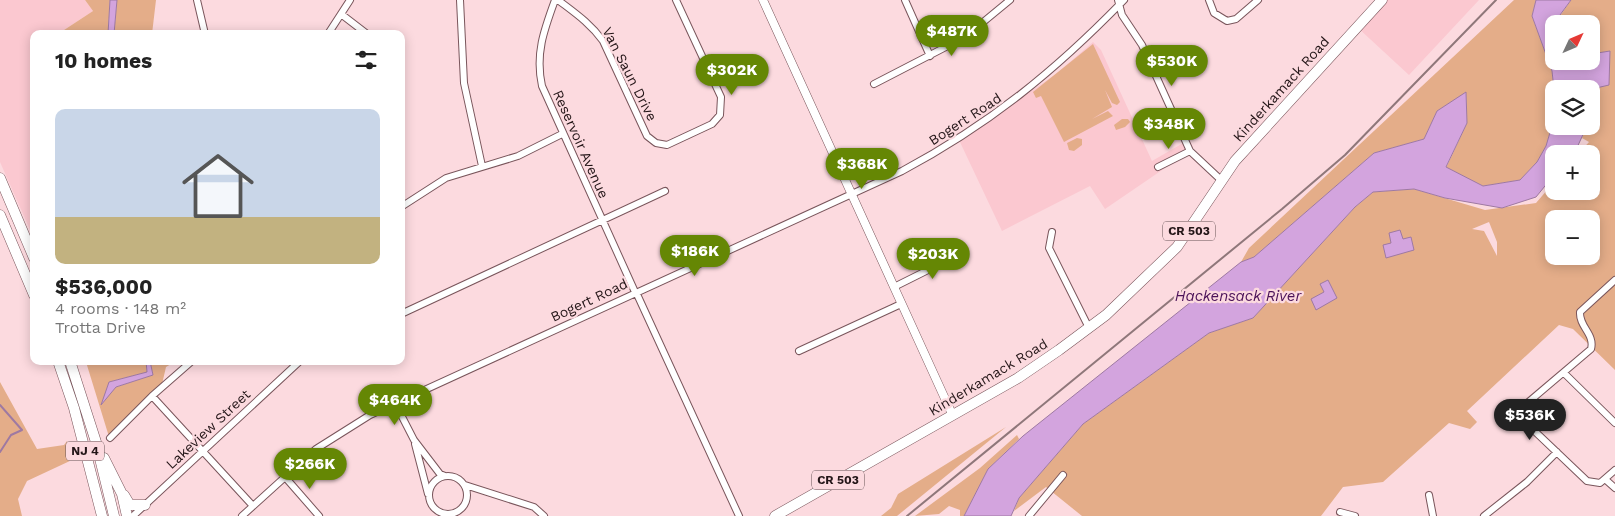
<!DOCTYPE html>
<meta charset="utf-8">
<style>
body{margin:0;font-family:"Work Sans",sans-serif;background:#f6f6f6;color:#222;height:100vh;display:flex;flex-direction:column;font-size:19px;white-space:nowrap}
*{box-sizing:border-box;margin:0}
p{font-size:16px;color:#767676}
.icon{flex:none;width:28px;height:28px;fill:none;stroke:currentColor;stroke-width:2;stroke-linecap:round;stroke-linejoin:round}
.map{position:relative;flex:1;overflow:hidden}
.sheet{position:absolute;left:30px;top:30px;width:375px;height:335px;display:flex;flex-direction:column;background:#fff;border-radius:10px;box-shadow:0 2px 12px #0003}
.sheet>*{flex:none}
.needle{width:32px;rotate:46deg}
.buttons{position:absolute;left:1545px;top:15px;display:grid;gap:10px}
.buttons a{display:grid;place-items:center;width:55px;height:55px;border-radius:10px;background:#fff;box-shadow:0 2px 12px #0003;font-size:25px}
.price{position:absolute;translate:-50% -42px;padding:0 11px;border-radius:18px;background:#658704;color:#fff;font-size:16px;line-height:32px;filter:drop-shadow(0 1px 2px #0008)}
.price::after{content:'';position:absolute;left:50%;top:30px;width:15px;height:11px;margin-left:-8px;background:inherit;clip-path:polygon(0 0,100% 0,50% 100%)}
.price.on{background:#222;color:#fff}
ul{padding:0;list-style:none}
li{display:grid;align-content:center;gap:10px;height:265px;padding:0 25px}
li+li{border-top:1px solid #e0e0e0}
li span{display:grid;place-items:center;height:155px;border-radius:10px;color:#555}
li>.icon{margin-inline-start:auto}
span .icon{width:90px;height:90px;fill:#fffc;stroke-width:1}
li b{font-size:21px}
h2{display:flex;justify-content:space-between;align-items:center;height:60px;padding:0 25px;font-size:21px}
.map>svg:first-child{display:block}
.built{fill:#fbc8d0}
.green{fill:#e4ad89;fill-rule:evenodd}
.water{fill:#d3a4de;stroke:#9e79a2}
.lines{fill:none;stroke-linecap:round;stroke-linejoin:round}
.stream{stroke:#9e79a2;stroke-width:2}
.minor-casing{stroke:#79555b;stroke-width:8}
.tertiary-casing{stroke:#79555b;stroke-width:9}
.primary-casing{stroke:#79555b;stroke-width:11}
.trunk-casing{stroke:#79555b;stroke-width:11}
.minor{stroke:#fff;stroke-width:6}
.tertiary{stroke:#fff;stroke-width:8}
.primary{stroke:#fff;stroke-width:10}
.trunk{stroke:#fff;stroke-width:10}
.rail{stroke:#8f777a;stroke-width:2}
.labels{text-anchor:middle;stroke-width:4.5;stroke-linejoin:round;paint-order:stroke}
.shield{fill:#fcdadf;stroke:#645053;stroke-width:1}
.shield-label{font-size:12px;font-weight:bold;fill:#231517}
.street-label{font-size:14px;fill:#231517;stroke:#fcdadf}
.water-label{font-size:15px;font-style:italic;fill:#4b1258;stroke:#fcdadf}
</style>
<div class="map">
<svg width="1615" height="516" viewBox="0 0 1615 516">
<rect width="100%" height="100%" fill="#fcdadf"/>
<path class="built" d="M0,0H85L93,11L61,32V34H34V239L0,162Z
M1382,0H1479L1409,75L1357,27Z
M1093,42L1101,50L1152,161L1185,142L1190,151L1105,209L1090,186L1002,231L959,140L1056,74Z"/>
<path class="green" d="M85,0H110L108,34H61V32L93,11Z
M117,0H156L152,34H114Z
M1514,0H1536L1532,16L1552,71L1554,89V119L1546,146L1537,162L1520,180L1483,186L1446,168L1467,123L1466,93L1437,111L1424,139L1374,153L1254,257L1241,262L1249,248Z
M1571,0H1615V370L1573,329L1559,325L1467,411L1477,422L1470,429L1449,423L1383,482L1343,487L1321,516H1082L1046,487L1014,511L1019,498L1083,424L1209,333L1253,318L1355,207L1373,192L1414,189L1485,210L1536,203L1554,182V191H1591V154H1578L1589,142L1582,138L1587,126H1591V89L1610,51L1591,54V24H1562L1560,16ZM1554,219H1591V256H1554ZM1489,222L1497,242V256L1484,231L1472,229Z
M1093,44L1120,102L1117,105L1112,103L1105,90L1112,107L1092,119L1108,111L1113,116L1064,142L1041,96L1036,98L1033,92Z
M1122,119H1128L1130,122L1125,127L1116,130L1114,125Z
M1077,138L1082,139V145L1074,151L1069,150L1067,143Z
M146,361L147,372L109,382L116,387L153,375L150,361H176L166,367L160,393L110,440L86,362Z
M0,382L37,449L64,445L67,441L72,460L27,481L18,499L22,516H0Z
M1006,427L897,516H881L891,508L898,494Z
M1017,435L1019,439L988,469L964,516H960V510L949,506L939,514L915,516L980,468Z"/>
<path class="water" d="M110,0H117L114,34H108Z
M1536,0H1571L1560,15L1562,24H1554V61H1591V54L1610,51L1609,85L1592,89L1591,118V89H1554L1552,71L1532,16Z
M1466,92L1467,123L1446,167L1483,186L1520,180L1537,162L1546,146L1554,119V126H1587L1574,154H1554V175L1536,197L1502,208L1445,198L1414,189L1373,192L1355,207L1253,318L1209,333L1083,424L1019,498L1011,516H964L988,469L1023,436L1241,262L1254,257L1374,153L1424,139L1437,111Z
M1400,230L1403,239L1411,237L1414,250L1386,258L1383,245L1391,243L1389,233Z
M1328,280L1337,298L1316,310L1311,299L1324,292L1320,284Z
M146,361H150L153,375L116,387L101,405L109,382L147,372Z"/>
<g class="lines">
<path class="stream" d="M0,405L22,430L11,435L0,452"/>
<defs>
<path id="minor" d="M197,0L205,34
M460,0L464,83L482,166
M555,0C544,30 535,54 542,86L635,292
M558,0C575,13 590,23 603,41L647,136L656,143L667,145L712,124L720,115L721,97L676,0
M905,0L930,56
M1118,0L1122,15L1142,45L1190,151L1221,180
M1209,0L1214,13L1227,21L1236,19L1258,0
M341,14L367,34
M328,34L350,0
M874,84L965,37L1010,0
M1158,167L1190,151
M401,207L446,178L518,156L562,134
M1052,232L1049,248L1089,328
M1615,280L1580,312C1579,327 1595,334 1591,349L1525,405L1522,414L1525,422L1587,481L1600,483L1615,470
M894,287L948,260L958,252
M636,292L739,516
M401,314L665,191
M799,351L901,304
M1564,373L1615,423
M152,396L253,506
M395,403L414,440L440,474L445,476
M110,438L152,396L192,361
M415,444L428,494
M429 495a19 19 0 1 1 38 0a19 19 0 1 1-38 0Z
M285,477L319,516
M1606,480L1615,488
M465,485L534,507L544,516
M1429,495L1433,516
M1340,512L1355,516
M133,516L300,361
M242,516L316,449L370,415L902,171C990,124 1055,71 1124,0
M1029,516L1063,475
M1484,516L1527,482L1557,452"/>
<path id="tertiary" d="M763,0L952,414"/>
<path id="primary" d="M775,516L1018,378L1059,350L1106,315L1177,247L1235,161L1382,0"/>
<path id="trunk" d="M0,178L34,258
M0,215L34,295
M58,361L74,408L102,516
M70,361L96,442L114,516
M104,458L122,494L127,516
M124,495L130,505H145"/>
</defs>
<use href="#minor" class="minor-casing"/>
<use href="#tertiary" class="tertiary-casing"/>
<use href="#primary" class="primary-casing"/>
<use href="#trunk" class="trunk-casing"/>
<use href="#minor" class="minor"/>
<use href="#tertiary" class="tertiary"/>
<use href="#primary" class="primary"/>
<use href="#trunk" class="trunk"/>
<path class="rail" d="M907,516L1282,209L1345,155L1496,0"/>
</g>
<g class="labels">
<g class="shield">
<rect x="1163" y="221.5" width="52" height="19" rx="4"/>
<rect x="66" y="441.5" width="38" height="19" rx="4"/>
<rect x="812" y="470.5" width="52" height="19" rx="4"/>
</g>
<g class="shield-label">
<text x="1189" y="235">CR 503</text>
<text x="85" y="455">NJ 4</text>
<text x="838" y="484">CR 503</text>
</g>
<g class="street-label">
<text transform="translate(630 74) rotate(63)" y="5">Van Saun Drive</text>
<text transform="translate(1281 89) rotate(-48)" y="5">Kinderkamack Road</text>
<text transform="translate(965 119) rotate(-33)" y="5">Bogert Road</text>
<text transform="translate(581 144) rotate(66)" y="5">Reservoir Avenue</text>
<text transform="translate(589 300) rotate(-25)" y="5">Bogert Road</text>
<text transform="translate(988 377) rotate(-31)" y="5">Kinderkamack Road</text>
<text transform="translate(208 429) rotate(-43)" y="5">Lakeview Street</text>
</g>
<g class="water-label">
<text x="1238" y="301">Hackensack River</text>
</g>
</g>
</svg>
<div class="buttons">
<a><svg class="needle" viewBox="-14 -14 28 28"><path d="M0-13l5 13h-10z" fill="#e53935"/><path d="M0 13l5-13h-10z" fill="#767676"/></svg></a>
<a><svg class="icon" aria-label="layers" viewBox="0 0 24 24"><path d="M12 4l9 5-9 5-9-5zM3 14l9 5 9-5"/></svg></a>
<a>+</a>
<a>−</a>
</div>
<b class="price" style="left:952px;top:57px">$487K</b>
<b class="price" style="left:1172px;top:87px">$530K</b>
<b class="price" style="left:732px;top:96px">$302K</b>
<b class="price" style="left:1169px;top:150px">$348K</b>
<b class="price" style="left:862px;top:190px">$368K</b>
<b class="price" style="left:695px;top:277px">$186K</b>
<b class="price" style="left:933px;top:280px">$203K</b>
<b class="price" style="left:395px;top:426px">$464K</b>
<b class="price on" style="left:1530px;top:441px">$536K</b>
<b class="price" style="left:310px;top:490px">$266K</b>
<section class="sheet">
<h2>10 homes<svg class="icon" aria-label="filters" viewBox="0 0 24 24"><path d="M4 7h16M4 17h16"/><circle cx="9" cy="7" r="2"/><circle cx="15" cy="17" r="2"/></svg></h2>
<ul>
<li><span style="background:linear-gradient(#c9d6e8 70%,#c2b280 0)"><svg class="icon" aria-label="home" viewBox="0 0 24 24"><path d="M3 11l9-7 9 7M6 9v11h12V9"/></svg></span><div><b>$536,000</b><p>4 rooms · 148 m²</p><p>Trotta Drive</p></div></li>
</ul>
</section>
</div>
